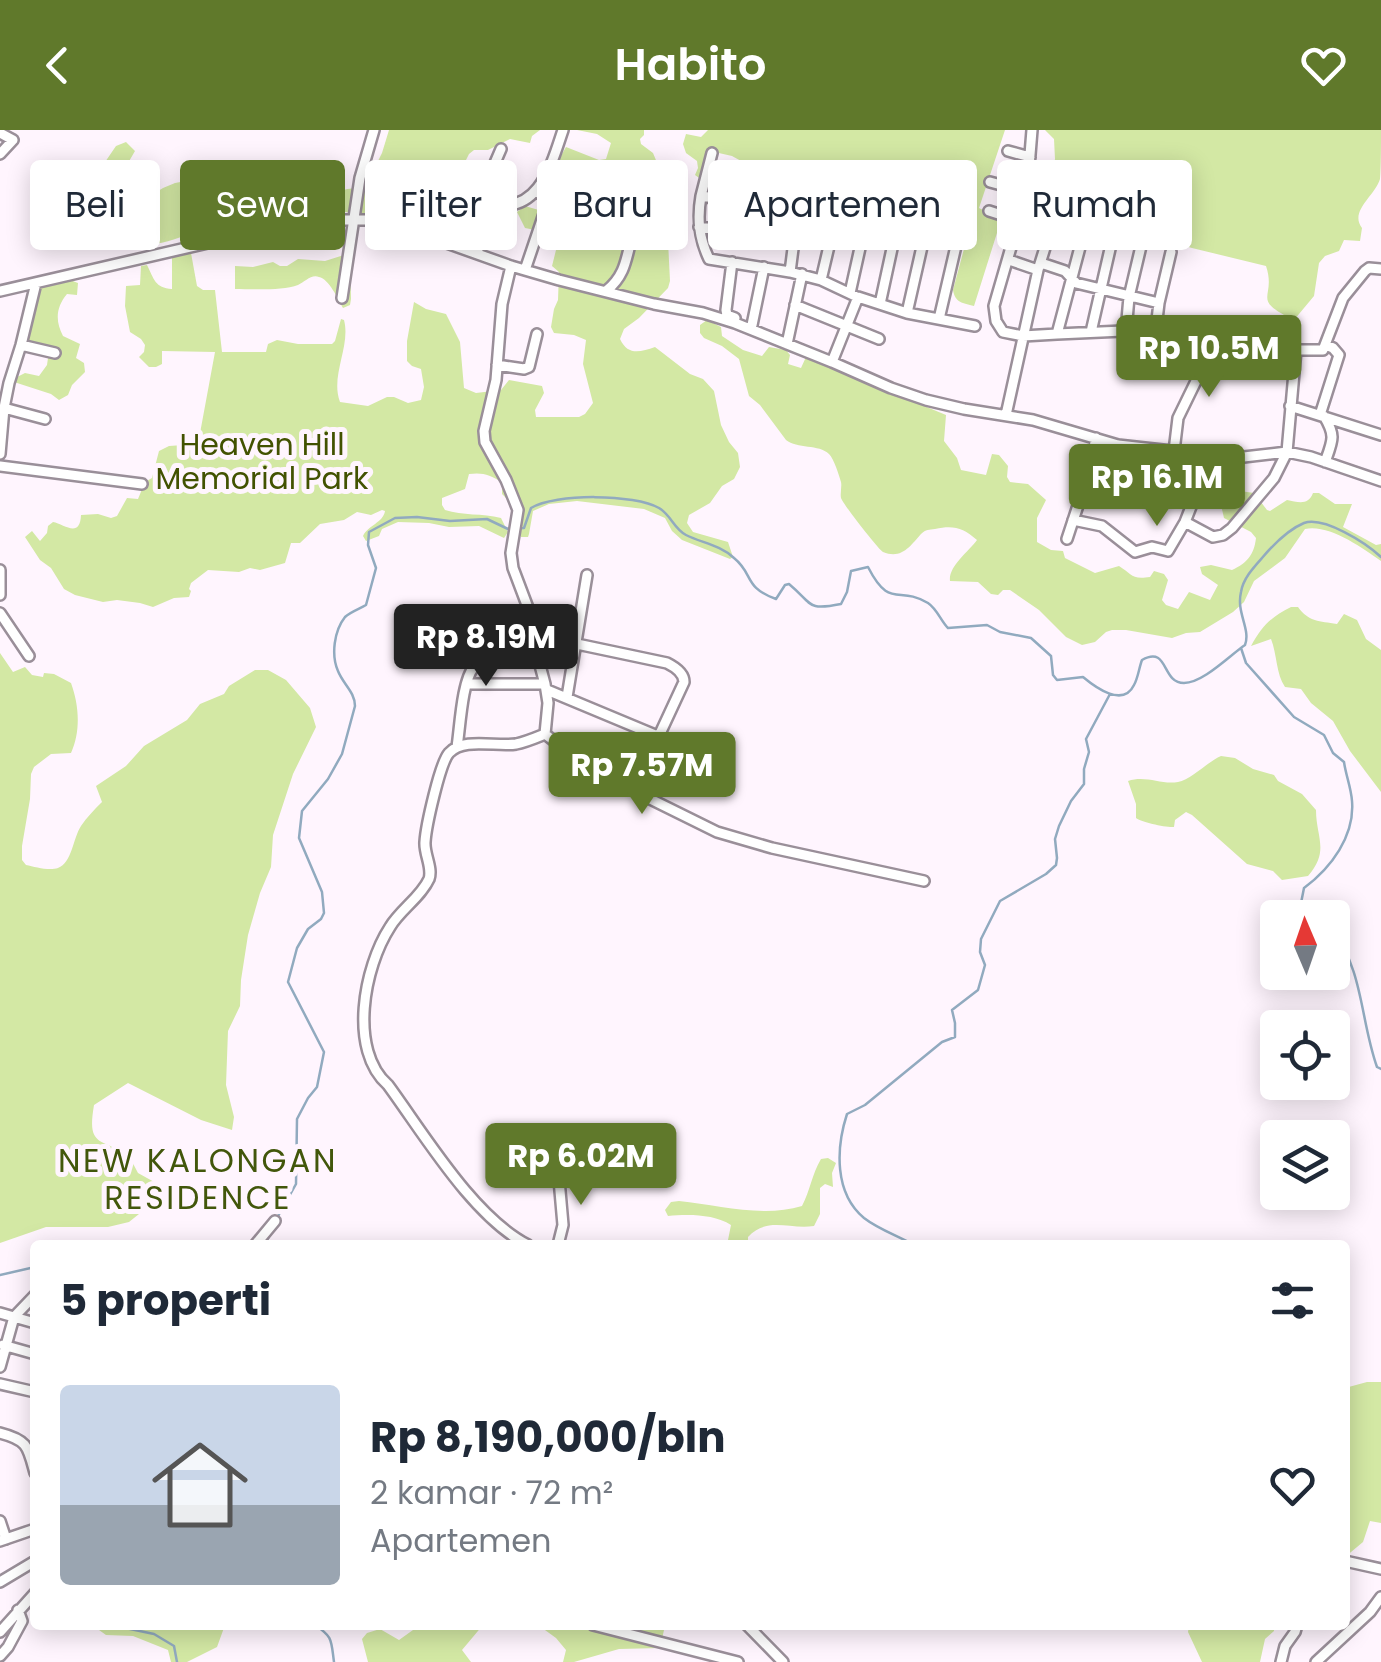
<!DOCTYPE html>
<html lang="id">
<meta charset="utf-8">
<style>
body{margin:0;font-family:Poppins,sans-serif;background:#f2f2f3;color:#1f2937;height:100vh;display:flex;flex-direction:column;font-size:38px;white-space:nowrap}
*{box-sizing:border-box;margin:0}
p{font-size:32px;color:#747a83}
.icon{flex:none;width:55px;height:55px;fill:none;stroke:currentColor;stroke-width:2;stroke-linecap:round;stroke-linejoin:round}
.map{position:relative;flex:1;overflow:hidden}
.side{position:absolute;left:30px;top:1110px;width:1320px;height:390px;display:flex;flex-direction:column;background:#fff;border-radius:10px;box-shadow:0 5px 25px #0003}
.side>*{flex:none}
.top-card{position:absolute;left:30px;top:30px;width:1322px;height:90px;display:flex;gap:20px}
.needle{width:65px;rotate:358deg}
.fabs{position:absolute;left:1260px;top:770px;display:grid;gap:20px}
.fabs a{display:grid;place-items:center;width:90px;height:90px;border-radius:10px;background:#fff;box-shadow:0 5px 25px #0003;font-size:50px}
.price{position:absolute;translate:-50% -85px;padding:0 22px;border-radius:10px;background:#60792b;color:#fff;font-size:32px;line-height:65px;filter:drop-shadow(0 2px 5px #0008)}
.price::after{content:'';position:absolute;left:50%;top:60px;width:30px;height:22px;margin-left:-15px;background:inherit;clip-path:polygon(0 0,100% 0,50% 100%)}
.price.selected{background:#222;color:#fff}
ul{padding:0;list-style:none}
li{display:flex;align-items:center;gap:30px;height:250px;padding:0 30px}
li+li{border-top:2px solid #e0e1e3}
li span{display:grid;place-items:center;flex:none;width:280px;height:200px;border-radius:10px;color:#555}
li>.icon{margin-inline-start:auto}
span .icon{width:120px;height:120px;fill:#fffc;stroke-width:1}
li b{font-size:42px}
h2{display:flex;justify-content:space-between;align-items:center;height:120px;padding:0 30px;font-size:42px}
.tag{padding:0 35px;border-radius:10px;background:#fff;box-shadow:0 5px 25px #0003;font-size:35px;line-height:90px}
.tag.selected{background:#60792b;color:#fff}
header{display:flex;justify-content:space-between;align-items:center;height:130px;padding:0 30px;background:#60792b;color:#fff;font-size:45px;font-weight:600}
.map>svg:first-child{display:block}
.green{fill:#d3e8a4}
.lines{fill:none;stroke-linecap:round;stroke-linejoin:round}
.stream{stroke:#91aabf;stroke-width:2.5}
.minor-casing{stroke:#9a8f99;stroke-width:14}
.minor{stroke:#fff;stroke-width:9}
.labels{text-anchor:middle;stroke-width:10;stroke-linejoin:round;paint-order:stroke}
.park-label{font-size:30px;fill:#425201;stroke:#fff5fe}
.neighbourhood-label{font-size:32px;letter-spacing:2.5px;fill:#42570b;stroke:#fff5fe}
</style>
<header><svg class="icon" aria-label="back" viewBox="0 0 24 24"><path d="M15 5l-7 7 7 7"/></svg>Habito<svg class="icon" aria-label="heart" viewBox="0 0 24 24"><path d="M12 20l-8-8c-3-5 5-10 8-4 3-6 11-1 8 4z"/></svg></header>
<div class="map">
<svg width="1381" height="1532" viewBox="0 0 1381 1532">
<rect width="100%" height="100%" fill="#fff5fe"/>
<path class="green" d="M389,0H540L532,6L530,13L510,9L488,20H474L469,24L465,32C451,30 439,29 426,31L414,42C416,56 418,75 407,86L329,81L326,75C334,58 348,59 365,57L382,23Z
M577,0H644V5L640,9L641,14L653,23L663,47L661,69L668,111L670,151L668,158L639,188L624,199L620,209C628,226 640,222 655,217L690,244L703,249L714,261L721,295L729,312L738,323L740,337L734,349L722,356L710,373L689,385L687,393L693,402L728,412L733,427L730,429L682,410L672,401L665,388L644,379L577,371L549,374L533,381L529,404L528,407H521C519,390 515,376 502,364V352C490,345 483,342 469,344L465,359L442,368V375L445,380C463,386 482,383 501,388L508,402L504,408L479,396L449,397L429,393L398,392L382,399L379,406L366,411L363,406C368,395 383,393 385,381L382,380L371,385L357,382L344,390L320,394L300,413H291L285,433L260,440L250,438L239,442L208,440L191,453L189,459L191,461L189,467L174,468L153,477L140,473L117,470L103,472L75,465L64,459L51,438L40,430L25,407L32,401L40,411L47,403L48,396L53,392C64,394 80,409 81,385L98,384L111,388L117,386L127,368L138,369L145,352L152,348L159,321L169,316L198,314L215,222L162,221V234L156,237H149L139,227L144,222L145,215L141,209L130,202L125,176L126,156L140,155L141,136L147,135C154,149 155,158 172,159V124L191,123L197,156L203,160H215L222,222H266L268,214L277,210L298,214H332L335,211L341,189L344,190C351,216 330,246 340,272L368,276L387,267H394L408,273L421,270L424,257L421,239L412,236L407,231V211L414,172L426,179L446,184L460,212L464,258L476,263L501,260L509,250L542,256L544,263L535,280L536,287H579L585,284L593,273L583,234L586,210L574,205L554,203L551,197L554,179L558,170L559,142L552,136L558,112C548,102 539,101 525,98L517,82L525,76L542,81L548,78L551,67L545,60L546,52L566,17L599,30L606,29L611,13L597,4Z
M708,0H1005L979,78L991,84L1002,87L974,176C963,173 955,173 953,160L972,89L934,73L857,56L828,58L774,53L756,42L752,37L732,26L710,21L702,50L695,45L698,38L697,31L686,23L683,14L686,4L701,7Z
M1045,0H1381C1381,13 1381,38 1380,49C1375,66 1349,81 1362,98L1360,111L1344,110L1339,121L1325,126L1319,133L1314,166L1294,190C1249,168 1277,169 1266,136L1192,118L1054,79L1048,73L1047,63L1055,29L1054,9Z
M126,12L135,21L128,33C103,37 83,57 69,77L59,75L51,81L36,79L38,63L52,50L59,51L65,55L75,50L82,41H95L101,38L116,16Z
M224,44L221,97C212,102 206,100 197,102C176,107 154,121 133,110V103L115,96L112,90L163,58L175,53Z
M344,125L350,127L351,169L350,175L343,178C338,169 329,149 319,147C311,144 305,152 298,155C282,161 251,159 235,159V136L253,137L273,132L280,136H287L298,129L325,131Z
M70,150L78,153L77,165L67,164C56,177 55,191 63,206L80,214L76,228L84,233L85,242L72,255L68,265L59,270L51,264L14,252L13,249L25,243L39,246L47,235L49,221L26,212L39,153Z
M707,190L721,197L722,206L743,220L762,226L769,217L786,220L790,225L788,234L801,238L806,227L946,285L944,311L957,328L961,340L986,345L992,324L999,325L1008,336L1007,347L1010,352L1028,354L1046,370L1037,388V412L1051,420L1063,421L1065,428L1095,443L1119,436C1132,444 1131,450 1150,447L1154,441L1164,444L1168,450L1162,470L1166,475L1178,479L1189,462L1210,470L1218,455L1202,444L1200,437L1211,435L1232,440C1247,433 1254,425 1256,408L1251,402L1224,388L1221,375L1226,365L1240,361L1254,363L1267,380L1270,381L1287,370C1298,372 1308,376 1313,363H1319L1335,374H1352L1343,397L1376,415L1381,414V431C1361,417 1329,394 1305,399L1285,428L1254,451L1244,472L1233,482L1200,502L1186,503L1172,508L1126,500H1112L1106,502L1095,512L1082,515L1066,507L1039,480L1010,460H1003L998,465L991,464L978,452L950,451C948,437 968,422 977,410C963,398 954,395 935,399C929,400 926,399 921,404C911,415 902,430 883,422C878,419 843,374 841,368C840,363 842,357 841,352C839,345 834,329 829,324C819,314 797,319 786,310L760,275L749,266L739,229L722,216L704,208L700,203V195Z
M1291,477H1298C1309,492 1319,491 1337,494L1344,484L1357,490L1366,509L1381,520V662L1350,621L1333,591L1311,573L1301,559L1285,557C1276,544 1277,524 1271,509L1251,516C1262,496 1271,487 1291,477Z
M0,523L13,542L25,537L32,545L43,547L44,543L54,544L71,553C79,575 81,601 71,623L51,624L34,637L31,644L30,669L22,716V730L26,735C35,737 49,741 58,738C72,733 73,708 81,696C87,687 94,680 102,672L96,656L126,636L144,616L187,590L200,574L224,564L229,556L255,540H268L286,550L310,578L316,597L293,644L273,705L271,737L260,763L248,805L241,850L240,876L228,901L226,955L234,987L232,1000L201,990L128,953L94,975C87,1016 99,1009 128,1024L138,1043L156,1053L139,1084L129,1092L108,1097H46L0,1113Z
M1221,626L1235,628L1253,639L1274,645L1278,651L1302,664L1316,680C1316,707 1330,721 1308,746L1282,750L1273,741L1247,734L1192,685L1186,682L1175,690L1174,697C1167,698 1141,692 1136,688V674L1128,651C1146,645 1161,655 1178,652C1191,650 1207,632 1221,626Z
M828,1028L836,1033L832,1043L833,1057L825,1054L820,1058V1084L814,1096C790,1100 767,1086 748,1107V1115H727L731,1095C714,1084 688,1084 668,1086L665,1080L671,1072L679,1071C719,1075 763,1088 802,1076C810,1061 812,1044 821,1029Z
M1367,1252H1381V1393L1370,1391L1363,1412L1345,1427V1258Z
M92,1495H225L217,1517L187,1532H171L168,1520L133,1506L106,1505Z
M420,1495H483L462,1520L471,1532H368L362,1509L367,1503L380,1499L399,1510Z
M538,1495H677L664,1500L660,1518L619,1519L574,1532H563L566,1520L556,1508Z
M1189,1495H1274V1501L1265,1509L1260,1532H1202L1188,1502Z"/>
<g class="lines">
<path class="stream" d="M1241,518L1246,533L1294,587L1324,605L1333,623L1344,632C1346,646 1351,657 1352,671C1355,706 1331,738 1304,758L1301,773L1318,788
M1332,799C1364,842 1360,889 1377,937L1381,939
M277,1088L296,1054L297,989L308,968L317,957L324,922L288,852L297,818L308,799L321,789L324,783L322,762L299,708L302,681L328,649L342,624L355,576C355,562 343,554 338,541C331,525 334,501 345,487C350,482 359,479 366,475L376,438L368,415L369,402L395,388L417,387L450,391L487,389L508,399L524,398L531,378C555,363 635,364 659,378C671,385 674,399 686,405C702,413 720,415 734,428C754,444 743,457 776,469L785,455L789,454C813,474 806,481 841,474L847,462L851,441L868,437C890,480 898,455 928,473C937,479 941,491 948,498L987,495L1000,502L1031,508L1051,526L1053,545L1057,550L1083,547C1095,557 1123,578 1134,555C1138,548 1139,538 1142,530C1169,515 1161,553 1184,553C1203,553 1229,526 1245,515C1251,499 1236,483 1241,462C1243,449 1253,438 1262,428C1273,415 1287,400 1304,393C1324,386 1366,413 1381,427
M264,1115L273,1100
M914,1115C898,1106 878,1099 864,1088C834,1063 836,1018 847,984L865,975L942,912L955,907V893L952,880L978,860L985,835L980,822L981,809L1000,771L1046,744L1056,735L1057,728L1055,709L1059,696L1071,671L1084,654V639L1089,622L1086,609L1110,564
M0,1145L35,1137
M111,1495L154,1504L174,1516L177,1532
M315,1495C333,1507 331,1510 334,1532"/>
<defs>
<path id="minor" d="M1032,0L1027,62L994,176L996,191L1003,202L1023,206L1057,204L1084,102
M0,3L13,10L0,24
M1008,21L1030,27
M712,23L701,66L817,83
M990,52L1027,62
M701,66C697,89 699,108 709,129L790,142L821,150L838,78L841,76L950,107L956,116L939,189
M479,70L501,19
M737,71L741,41
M989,81L1020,91
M699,97L794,109
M413,101L421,66L428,50C448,57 467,67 488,73C538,87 551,36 563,0
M477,123L491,74
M1009,130L1038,140
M732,132L726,180L727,185L735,188
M1041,133L1065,141L1076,153L1159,173
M511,136L502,174L496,250L484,301L485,312L506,350L518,380L511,423L513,438L530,483L537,524L545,554L548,573L545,604C535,608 526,612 516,614C496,617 463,607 449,623C440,633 426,696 425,712C424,724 433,738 429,749C421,767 400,780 390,797C364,837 348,920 388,955C424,1004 473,1087 528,1115
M525,140L548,72L545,66L536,62
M790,142L798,80
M821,150L855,166
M0,161L225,109L265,98L329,90H370L413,101L511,136L559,150L654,174L703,183L735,193L832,232L891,258L926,270L964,279L1033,290L1118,315L1235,328L1287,322L1311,327L1381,351
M606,161C624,147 626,131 631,110
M850,163L868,82
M342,168L360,48L374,0
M880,174L898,91
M795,175L879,209
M907,183L926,99
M752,195L764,137
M1123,201L1127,190L1129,167L1142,112
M1091,202L1113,106
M1057,204L1123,201L1153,202L1156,198L1159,173L1171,122
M787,214L802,144
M21,215L55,223
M832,232L858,167L907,183L975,196
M497,235L524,239L529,237L537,204
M1290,276L1381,305
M4,278L45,289
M1006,285L1038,140L1054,89
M1320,285L1339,225L1333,218L1326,215
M1324,286C1336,306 1333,310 1325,332
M1174,321L1178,288L1217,208L1221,207L1265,212L1296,220H1323L1343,168L1365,141L1369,138L1381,139
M0,324L4,278L9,253L21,215L36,153
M0,336L142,354
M1073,390L1102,396L1135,422L1152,417L1168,421L1185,392L1211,326
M1185,392L1213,407L1223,405L1232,398L1274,348L1287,322L1296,220
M1067,409L1087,348L1096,308
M0,440V465
M0,483L29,526
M577,514L667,533C675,537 684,543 684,552L658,608
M467,554H545
M547,560L703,625
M567,567L587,445
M545,604L571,624L632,660L717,702L772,718L924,751
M457,617C460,598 462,550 474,537C488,523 518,521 536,518
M638,662L664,610
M255,1115L275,1091
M558,1115L563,1095L558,1038
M0,1183L35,1193
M3,1215L35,1224
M0,1237L14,1187L35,1165
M0,1254L35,1262
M0,1303C28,1310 28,1317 35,1343
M0,1391L6,1409
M0,1411L35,1399
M1345,1431L1381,1439
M0,1452L35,1431
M593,1495L738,1532
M747,1495L783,1532
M0,1502L35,1463
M0,1526L8,1517L22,1491L18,1480
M1281,1532L1285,1516L1295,1502L1297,1495
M1316,1532L1370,1482L1381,1467"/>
</defs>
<use href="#minor" class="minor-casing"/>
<use href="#minor" class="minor"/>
</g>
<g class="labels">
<g class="park-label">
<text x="262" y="325">Heaven Hill<tspan x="262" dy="34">Memorial Park</tspan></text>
</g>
<g class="neighbourhood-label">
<text x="198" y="1042">NEW KALONGAN<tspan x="198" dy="37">RESIDENCE</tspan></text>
</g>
</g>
</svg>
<div class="fabs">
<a><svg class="needle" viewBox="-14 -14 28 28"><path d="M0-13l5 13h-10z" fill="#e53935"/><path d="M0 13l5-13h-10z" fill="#747a83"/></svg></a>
<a><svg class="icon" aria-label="locate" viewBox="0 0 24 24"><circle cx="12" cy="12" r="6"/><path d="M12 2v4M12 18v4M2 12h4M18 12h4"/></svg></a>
<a><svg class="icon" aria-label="layers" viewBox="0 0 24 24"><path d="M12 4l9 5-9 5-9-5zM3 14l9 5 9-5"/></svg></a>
</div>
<b class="price" style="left:1209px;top:270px">Rp 10.5M</b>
<b class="price" style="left:1157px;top:399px">Rp 16.1M</b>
<b class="price selected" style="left:486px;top:559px">Rp 8.19M</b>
<b class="price" style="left:642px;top:687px">Rp 7.57M</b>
<b class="price" style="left:581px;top:1078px">Rp 6.02M</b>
<div class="top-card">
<a class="tag">Beli</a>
<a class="tag selected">Sewa</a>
<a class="tag">Filter</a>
<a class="tag">Baru</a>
<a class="tag">Apartemen</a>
<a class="tag">Rumah</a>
</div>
<section class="side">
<h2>5 properti<svg class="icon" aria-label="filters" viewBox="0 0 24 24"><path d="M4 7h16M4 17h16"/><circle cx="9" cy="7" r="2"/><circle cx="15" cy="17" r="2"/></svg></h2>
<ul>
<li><span style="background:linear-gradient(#c9d6e8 60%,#9aa5b1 0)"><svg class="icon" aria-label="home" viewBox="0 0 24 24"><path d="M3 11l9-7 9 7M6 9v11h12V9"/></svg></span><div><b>Rp 8,190,000/bln</b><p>2 kamar · 72 m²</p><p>Apartemen</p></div><svg class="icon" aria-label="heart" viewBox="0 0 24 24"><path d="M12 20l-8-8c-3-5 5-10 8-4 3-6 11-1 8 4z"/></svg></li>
</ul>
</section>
</div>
